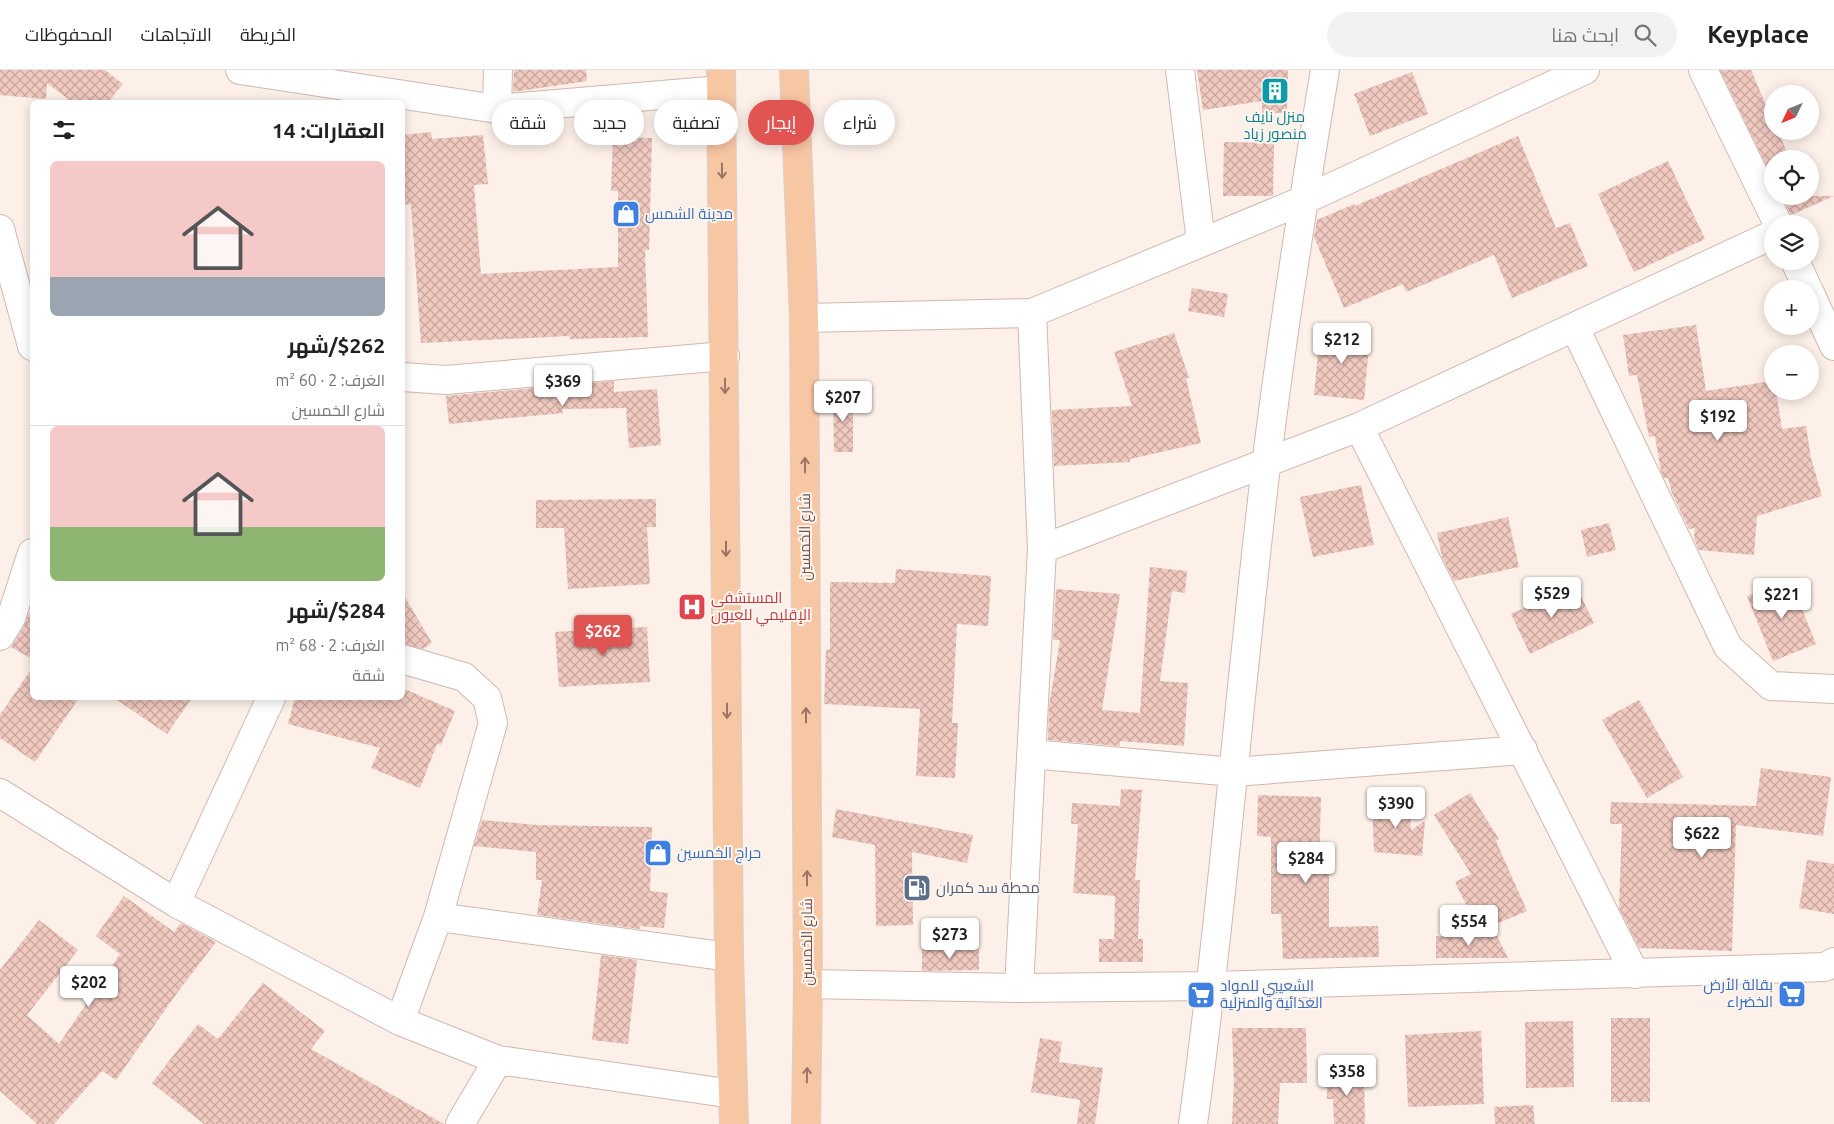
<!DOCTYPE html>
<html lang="ar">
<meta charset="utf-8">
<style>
body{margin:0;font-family:Ubuntu,Cairo,sans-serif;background:#f2f2f2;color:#222;direction:rtl;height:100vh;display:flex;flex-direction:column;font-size:19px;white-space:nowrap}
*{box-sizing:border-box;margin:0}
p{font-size:16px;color:#767676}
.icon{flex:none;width:28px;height:28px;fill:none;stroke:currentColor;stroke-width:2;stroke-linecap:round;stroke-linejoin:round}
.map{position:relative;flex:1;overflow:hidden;direction:ltr}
.drawer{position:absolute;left:30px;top:30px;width:375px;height:600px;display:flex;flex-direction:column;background:#fff;border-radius:8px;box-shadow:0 2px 12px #0003;direction:rtl}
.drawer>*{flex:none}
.banner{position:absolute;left:420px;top:30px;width:475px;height:45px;direction:rtl;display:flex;gap:10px}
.needle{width:32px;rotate:227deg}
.buttons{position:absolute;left:1764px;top:15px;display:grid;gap:10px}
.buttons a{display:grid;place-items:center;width:55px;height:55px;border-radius:50%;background:#fff;box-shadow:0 2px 12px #0003;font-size:25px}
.price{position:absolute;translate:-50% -42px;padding:0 11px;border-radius:5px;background:#fff;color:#222;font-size:16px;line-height:32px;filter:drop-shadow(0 1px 2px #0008)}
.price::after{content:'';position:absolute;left:50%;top:30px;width:15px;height:11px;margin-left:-8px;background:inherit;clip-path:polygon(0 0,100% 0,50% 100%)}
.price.active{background:#e05452;color:#fff}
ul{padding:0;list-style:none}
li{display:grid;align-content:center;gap:10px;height:265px;padding:0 20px}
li+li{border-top:1px solid #e0e0e0}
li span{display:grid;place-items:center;height:155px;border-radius:8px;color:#555}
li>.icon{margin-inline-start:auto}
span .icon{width:90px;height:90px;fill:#fffc;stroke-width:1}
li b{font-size:21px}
h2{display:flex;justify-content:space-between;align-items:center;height:60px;padding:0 20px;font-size:21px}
.chip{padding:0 18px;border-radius:22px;background:#fff;box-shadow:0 2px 12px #0003;font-size:18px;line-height:45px}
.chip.active{background:#e05452;color:#fff}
header{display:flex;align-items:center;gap:30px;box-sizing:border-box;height:70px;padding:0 25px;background:#fff;border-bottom:1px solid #e0e0e0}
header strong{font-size:24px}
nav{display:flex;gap:28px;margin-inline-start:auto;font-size:18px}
.search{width:350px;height:45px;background:#f2f2f2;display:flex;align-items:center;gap:12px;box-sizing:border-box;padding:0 18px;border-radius:28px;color:#767676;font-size:19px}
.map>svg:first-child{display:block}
.building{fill:url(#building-cross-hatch)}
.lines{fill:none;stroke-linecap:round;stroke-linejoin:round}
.minor-casing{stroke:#cfb8b1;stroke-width:30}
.major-casing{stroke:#d8cfcd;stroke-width:30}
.minor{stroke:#fff;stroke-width:28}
.major{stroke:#f7c6a3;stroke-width:28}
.oneway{stroke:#9c7567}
.labels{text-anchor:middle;stroke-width:4;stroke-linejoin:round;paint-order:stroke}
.culture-label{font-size:15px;fill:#0d838f;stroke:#fef5ee}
.shop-label{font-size:15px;fill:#366cbe;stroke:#fef5ee;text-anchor:start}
.street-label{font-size:15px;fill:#75524d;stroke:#fef5ee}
.health-label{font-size:15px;fill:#be3a42;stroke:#fef5ee;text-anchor:start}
.service-label{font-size:15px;fill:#4e5e75;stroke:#fef5ee;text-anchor:start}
</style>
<header>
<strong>Keyplace</strong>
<div class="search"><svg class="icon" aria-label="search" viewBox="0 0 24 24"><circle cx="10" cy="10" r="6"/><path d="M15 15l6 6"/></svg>ابحث هنا</div>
<nav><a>الخريطة</a><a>الاتجاهات</a><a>المحفوظات</a></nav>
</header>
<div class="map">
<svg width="1834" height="1054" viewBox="0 0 1834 1054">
<defs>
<pattern id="building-cross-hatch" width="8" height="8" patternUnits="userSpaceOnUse" patternTransform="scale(1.25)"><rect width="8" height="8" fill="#f0c9c0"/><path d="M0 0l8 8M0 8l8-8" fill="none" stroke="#c7a69e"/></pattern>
</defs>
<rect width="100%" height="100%" fill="#fcf0e8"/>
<path class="building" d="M0,0H105L123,14L108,32H72L47,13L46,29L0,25Z
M514,0H586L587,11L513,22Z
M1197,0H1288L1287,43H1262V31L1203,40Z
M1720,0H1751L1772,49V61H1778L1790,89H1772V107Z
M1412,2L1428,44L1370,66L1354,24Z
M431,62L432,69L483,65L488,114L474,115L481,204L618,197V121H611L613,67L652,68L649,180H645L648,267L570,269L569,266L421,273L411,134L402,135V65Z
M1518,66L1556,158L1570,153L1588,196L1512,228L1494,185L1406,222L1403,214L1344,238L1314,167L1317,150L1354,134L1355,136Z
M1224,72L1274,73L1273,126H1223Z
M1668,91L1705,169L1634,202L1598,124Z
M1782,126H1834L1791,145Z
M1192,218L1228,224L1224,247L1188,241Z
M1696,255L1706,321L1772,311V321H1776L1782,359L1806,356L1811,388L1822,426L1757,446L1754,485L1699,480L1694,469L1695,458L1689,459L1672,423L1668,408H1664L1661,402L1655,366L1649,367L1637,305L1629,306L1623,265Z
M1320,261L1370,265L1364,330L1314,325Z
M1174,263L1189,308H1186L1201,373L1130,389V392L1054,396L1052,340L1132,336L1114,282Z
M614,311V322L657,319L661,375L629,378L626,338L562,339L563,343L449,354L446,326Z
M833,323L853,324V382H834Z
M1361,415L1374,475L1313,487L1300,427Z
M656,429V457H647L650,514L568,519L564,458H536V430Z
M1508,447L1519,497L1454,511L1442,487L1437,463Z
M1609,453L1616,480L1587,487L1581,460Z
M1150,497L1187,501L1185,523L1172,521L1160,611L1188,613L1184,676L1120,671V676L1048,670L1049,636L1060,570H1053L1056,519L1120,524L1102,640L1140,643Z
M896,499L991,506L988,556L957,554L952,653H958L955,708L916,706L920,639L824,634L826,579L830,580V512L895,513Z
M1790,509L1816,574L1773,591L1747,526Z
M1575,514L1594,553L1530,584L1511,544Z
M402,522L432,573L423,579L402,574Z
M29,543L32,545V589L11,577L24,556Z
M647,557L650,612L559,617L555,562Z
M32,598V628H79L35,692L0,668V645Z
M402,618L455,641L441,675L437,674L420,718L371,698L380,678L288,654L295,628H402Z
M114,628H192L167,664Z
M1639,630L1683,707L1647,728L1602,650Z
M1761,698L1831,707L1823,766L1736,755L1732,881L1639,878L1619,838L1622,754H1610L1611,732L1756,736Z
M1121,719L1142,720L1135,810H1140L1138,869H1143V892H1099V869H1114L1115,826L1073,823L1078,754H1071L1072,733L1120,736Z
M1470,723L1499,769L1496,771L1527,841L1479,861L1455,812L1471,804L1434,745Z
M1258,725L1321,727L1319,796H1329V857L1378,856L1379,887L1283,889L1281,844H1271V767L1257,766Z
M1409,729L1411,760L1425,751L1422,786L1374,782L1372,731Z
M836,739L973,765L967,793L912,782L913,855L876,856L875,775L832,767Z
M482,750L537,755L652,757L650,821L668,823L664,858L640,856V859L537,845L542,810H536V782L474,776Z
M1807,790L1834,794V844L1799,838Z
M124,826L174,862L181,853L216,872L177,923L116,1010L102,1001L54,1054H37L0,1021V900L39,850L78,880L27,945L59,974L120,884L96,866Z
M1436,866H1497L1508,888H1436Z
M922,879H979V900L922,901Z
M601,885L637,890L628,974L592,970Z
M263,913L325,961L311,979L444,1054H204L152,1013L198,954L218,969Z
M1611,948H1650V1032H1611Z
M1573,951L1574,1017L1526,1018L1525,952Z
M1232,958H1306L1307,1013H1280L1278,1054H1232L1234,1012Z
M1481,961L1484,1034L1408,1037L1405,965Z
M1040,968L1062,972L1059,992L1103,998L1095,1054H1077L1080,1030L1031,1022Z
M1364,1001L1365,1054H1334L1333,1029H1327V1002Z
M1533,1035L1535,1054H1495L1494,1037Z"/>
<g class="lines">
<defs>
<path id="minor" d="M240,0L497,39L721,20
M1180,0L1201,172
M1703,0L1778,154
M497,39L498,0
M0,159L32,276
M1795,191L1808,219
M1810,223L1834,276
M804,248L1032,243L1304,130L1585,0
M1575,258L1728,577L1771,616L1834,619
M402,307L446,310L725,286
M1359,357L1635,904
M1042,479L1359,357L1772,165
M0,566L11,548L32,483
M1031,684L1234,702L1523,680
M0,723L176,833L400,951L498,990L733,1024
M176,833L271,628
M438,847L729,887
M808,914L1019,918L1212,916L1825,897L1834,892
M1019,918L1042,479L1032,243
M400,951L438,847L493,653L487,628L464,607L402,589
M460,1054L498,990
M1193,1054C1223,835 1240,615 1266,396C1282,264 1303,132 1325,0"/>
<path id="major" d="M721,0L729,887L734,1054
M794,0L804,248L808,914L806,1054"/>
</defs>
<use href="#minor" class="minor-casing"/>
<use href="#major" class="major-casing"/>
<use href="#minor" class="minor"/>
<use href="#major" class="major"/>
</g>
<defs><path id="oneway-shaft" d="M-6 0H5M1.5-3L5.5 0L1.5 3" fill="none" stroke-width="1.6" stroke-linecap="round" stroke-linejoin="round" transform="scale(1.25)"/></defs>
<g class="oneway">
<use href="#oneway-shaft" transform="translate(722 101) rotate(89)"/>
<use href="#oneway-shaft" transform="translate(725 316) rotate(90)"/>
<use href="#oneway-shaft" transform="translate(805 395) rotate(-90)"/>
<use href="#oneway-shaft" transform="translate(726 479) rotate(90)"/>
<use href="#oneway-shaft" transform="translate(727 641) rotate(90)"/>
<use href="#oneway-shaft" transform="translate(806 645) rotate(-90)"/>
<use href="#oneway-shaft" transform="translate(807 808) rotate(-90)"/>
<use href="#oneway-shaft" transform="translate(807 1005) rotate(-89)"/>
</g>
<defs>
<symbol id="building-square" viewBox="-11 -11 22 22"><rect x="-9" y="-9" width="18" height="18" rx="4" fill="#0f9aa8" stroke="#fef5ee"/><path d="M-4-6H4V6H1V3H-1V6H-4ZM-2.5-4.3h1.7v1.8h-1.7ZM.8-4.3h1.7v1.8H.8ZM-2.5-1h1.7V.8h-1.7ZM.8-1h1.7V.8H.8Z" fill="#fff"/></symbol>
<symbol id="shop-square" viewBox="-11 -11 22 22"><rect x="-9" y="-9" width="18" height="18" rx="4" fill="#3f7fe0" stroke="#fef5ee"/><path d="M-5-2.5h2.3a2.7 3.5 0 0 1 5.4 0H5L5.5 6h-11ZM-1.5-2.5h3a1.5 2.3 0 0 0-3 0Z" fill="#fff"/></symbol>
<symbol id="hospital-square" viewBox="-11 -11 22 22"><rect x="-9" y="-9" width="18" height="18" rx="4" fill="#e0444e" stroke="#fef5ee"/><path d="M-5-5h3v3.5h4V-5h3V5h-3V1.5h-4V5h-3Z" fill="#fff"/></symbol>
<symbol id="fuel-square" viewBox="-11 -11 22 22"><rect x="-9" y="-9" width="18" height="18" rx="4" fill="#5c6f8a" stroke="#fef5ee"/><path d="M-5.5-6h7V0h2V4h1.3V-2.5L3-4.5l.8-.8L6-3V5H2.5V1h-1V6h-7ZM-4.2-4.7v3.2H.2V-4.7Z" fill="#fff"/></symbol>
<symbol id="supermarket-square" viewBox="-11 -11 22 22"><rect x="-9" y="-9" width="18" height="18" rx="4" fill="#3f7fe0" stroke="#fef5ee"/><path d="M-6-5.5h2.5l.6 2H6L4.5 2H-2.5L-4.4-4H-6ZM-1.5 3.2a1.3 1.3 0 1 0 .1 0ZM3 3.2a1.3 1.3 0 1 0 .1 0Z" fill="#fff"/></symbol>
</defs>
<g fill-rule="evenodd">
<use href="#building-square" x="1259" y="5" width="32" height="32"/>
<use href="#shop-square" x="610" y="128" width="32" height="32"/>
<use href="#hospital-square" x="676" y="521" width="32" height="32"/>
<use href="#shop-square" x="642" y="767" width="32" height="32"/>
<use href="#fuel-square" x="901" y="802" width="32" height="32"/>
<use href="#supermarket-square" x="1776" y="908" width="32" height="32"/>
<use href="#supermarket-square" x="1185" y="909" width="32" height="32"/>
</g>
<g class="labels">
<g class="culture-label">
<text x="1275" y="52">منزل نايف<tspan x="1275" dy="17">منصور زياد</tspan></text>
</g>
<g class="shop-label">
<text x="645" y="149">مدينة الشمس</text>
<text x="677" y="788">حراج الخمسين</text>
<text x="1773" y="920" text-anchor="end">بقالة الأرض<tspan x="1773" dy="17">الخضراء</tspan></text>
<text x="1220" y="921">الشعيبي للمواد<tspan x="1220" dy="17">الغذائية والمنزلية</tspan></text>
</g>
<g class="street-label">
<text transform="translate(805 467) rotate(-90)" y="5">شارع الخمسين</text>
<text transform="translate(807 872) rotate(-90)" y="5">شارع الخمسين</text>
</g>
<g class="health-label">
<text x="711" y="533">المستشفى<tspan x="711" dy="17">الإقليمي للعيون</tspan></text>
</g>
<g class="service-label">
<text x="936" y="823">محطة سد كمران</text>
</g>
</g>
</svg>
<div class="buttons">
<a><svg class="needle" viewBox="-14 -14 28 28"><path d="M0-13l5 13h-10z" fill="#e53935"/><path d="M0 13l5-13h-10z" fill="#767676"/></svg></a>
<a><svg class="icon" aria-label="locate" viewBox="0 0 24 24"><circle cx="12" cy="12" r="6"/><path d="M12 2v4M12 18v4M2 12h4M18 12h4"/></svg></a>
<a><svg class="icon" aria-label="layers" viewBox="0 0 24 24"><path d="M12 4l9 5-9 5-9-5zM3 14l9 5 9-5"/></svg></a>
<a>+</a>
<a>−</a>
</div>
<b class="price" style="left:1342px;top:295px">$212</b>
<b class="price" style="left:563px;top:337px">$369</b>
<b class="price" style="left:843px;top:353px">$207</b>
<b class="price" style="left:1718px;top:372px">$192</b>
<b class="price" style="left:1552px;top:549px">$529</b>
<b class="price" style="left:1782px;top:550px">$221</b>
<b class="price active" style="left:603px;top:587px">$262</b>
<b class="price" style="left:1396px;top:759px">$390</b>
<b class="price" style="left:1702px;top:789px">$622</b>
<b class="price" style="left:1306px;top:814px">$284</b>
<b class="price" style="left:1469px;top:877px">$554</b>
<b class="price" style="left:950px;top:890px">$273</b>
<b class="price" style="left:89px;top:938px">$202</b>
<b class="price" style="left:1347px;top:1027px">$358</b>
<div class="banner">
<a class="chip">شراء</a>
<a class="chip active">إيجار</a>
<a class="chip">تصفية</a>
<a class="chip">جديد</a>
<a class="chip">شقة</a>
</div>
<section class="drawer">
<h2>العقارات: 14<svg class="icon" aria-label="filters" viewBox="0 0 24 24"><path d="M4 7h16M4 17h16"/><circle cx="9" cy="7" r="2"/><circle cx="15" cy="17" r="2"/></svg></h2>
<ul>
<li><span style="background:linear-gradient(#f6c9c9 75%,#9aa5b1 0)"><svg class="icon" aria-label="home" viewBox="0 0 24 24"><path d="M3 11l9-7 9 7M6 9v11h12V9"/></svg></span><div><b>$262/شهر</b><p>الغرف: 2 · 60 m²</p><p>شارع الخمسين</p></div></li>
<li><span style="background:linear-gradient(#f6c9c9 65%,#8fb573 0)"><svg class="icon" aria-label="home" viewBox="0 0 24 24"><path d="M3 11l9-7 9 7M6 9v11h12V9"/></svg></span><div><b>$284/شهر</b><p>الغرف: 2 · 68 m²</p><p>شقة</p></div></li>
</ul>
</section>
</div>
